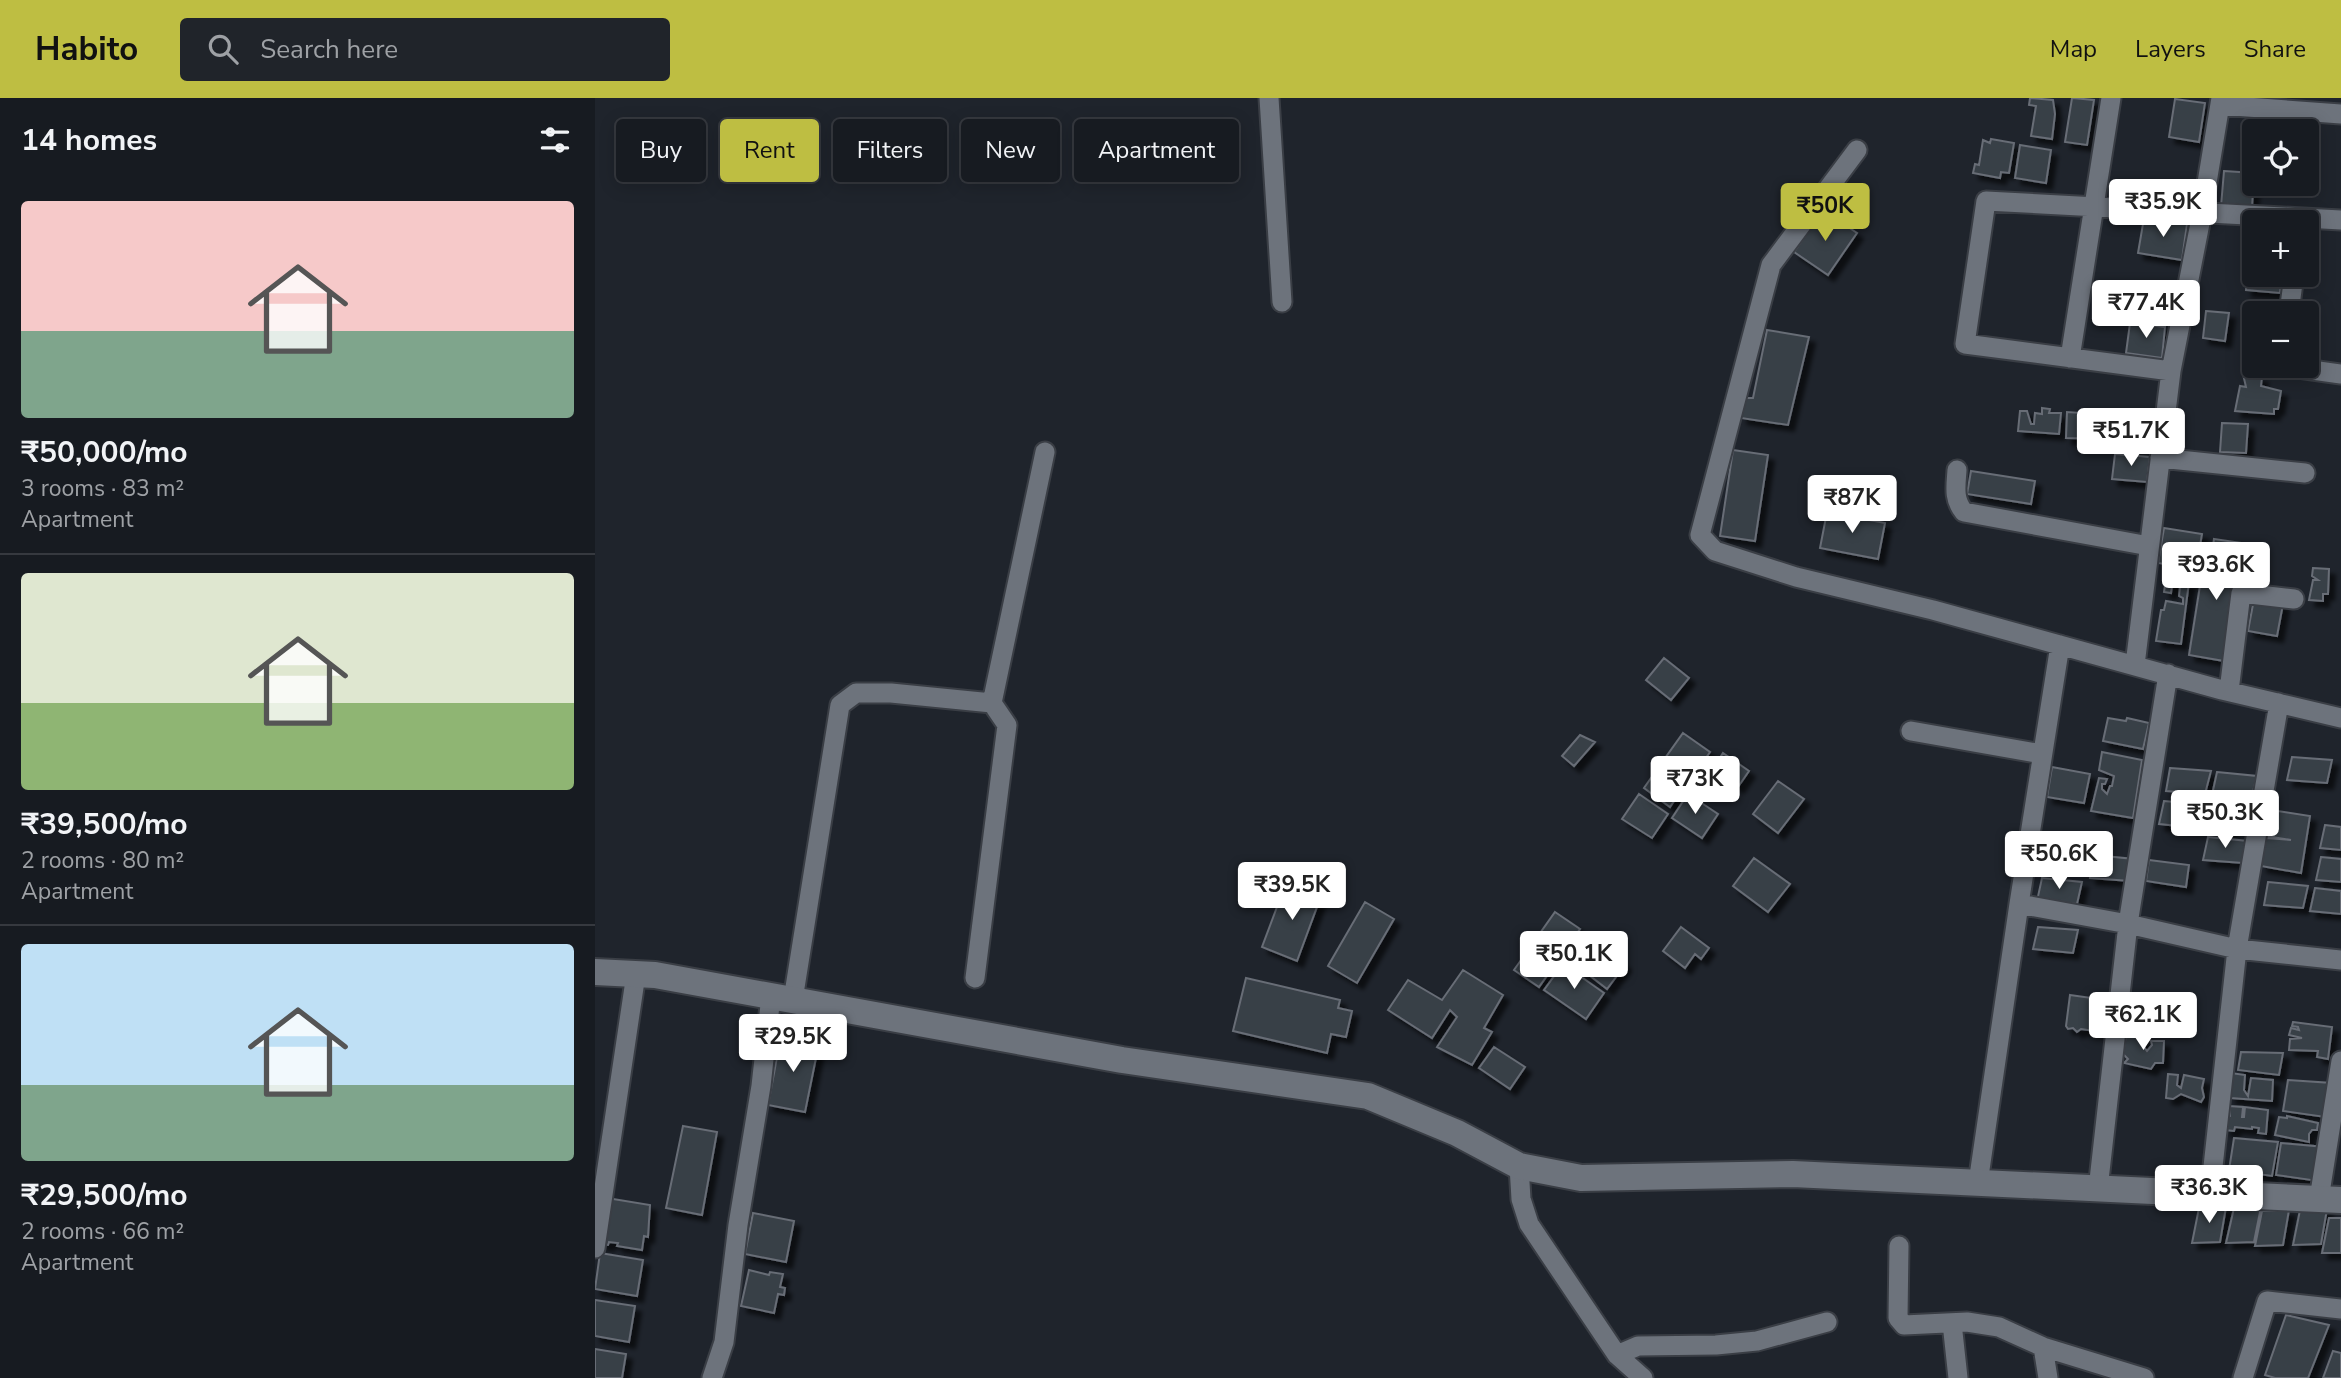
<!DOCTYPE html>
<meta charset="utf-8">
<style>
body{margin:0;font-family:"Nunito Sans",sans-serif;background:#20242a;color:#f1f3f6;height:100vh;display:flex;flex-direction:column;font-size:26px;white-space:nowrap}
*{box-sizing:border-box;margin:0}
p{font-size:23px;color:#9ea1a5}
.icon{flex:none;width:38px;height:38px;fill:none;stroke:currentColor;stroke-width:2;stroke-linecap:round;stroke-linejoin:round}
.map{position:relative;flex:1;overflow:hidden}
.panel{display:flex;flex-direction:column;background:#171b21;width:595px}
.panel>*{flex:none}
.top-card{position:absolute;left:21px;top:21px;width:665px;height:63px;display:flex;gap:14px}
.fabs{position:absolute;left:1647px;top:21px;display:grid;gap:14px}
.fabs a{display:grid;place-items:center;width:77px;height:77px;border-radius:7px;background:#171b21;box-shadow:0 4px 18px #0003,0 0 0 2px #36393f;font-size:35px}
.price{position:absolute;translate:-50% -60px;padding:0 16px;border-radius:7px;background:#fff;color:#222;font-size:23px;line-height:46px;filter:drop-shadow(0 2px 4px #0008)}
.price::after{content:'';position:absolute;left:50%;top:42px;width:21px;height:16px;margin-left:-10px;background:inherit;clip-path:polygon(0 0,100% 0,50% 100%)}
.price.selected{background:#bebe42;color:#111}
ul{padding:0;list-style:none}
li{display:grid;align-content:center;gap:14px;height:371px;padding:0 21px}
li+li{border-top:2px solid #36393f}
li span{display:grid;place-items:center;height:217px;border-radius:7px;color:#555}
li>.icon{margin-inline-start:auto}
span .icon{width:126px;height:126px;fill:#fffc;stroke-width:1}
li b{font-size:30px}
h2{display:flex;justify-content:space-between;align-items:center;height:84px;padding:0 21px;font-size:30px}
.chip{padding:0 24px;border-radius:7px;background:#171b21;box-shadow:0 4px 18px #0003,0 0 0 2px #36393f;font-size:24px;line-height:63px}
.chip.selected{background:#bebe42;color:#111}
header{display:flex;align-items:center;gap:42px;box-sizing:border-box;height:98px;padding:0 35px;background:#bebe42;color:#111}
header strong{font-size:33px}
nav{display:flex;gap:38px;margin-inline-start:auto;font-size:24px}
.search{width:490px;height:63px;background:#20242a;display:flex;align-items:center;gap:18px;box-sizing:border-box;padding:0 24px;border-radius:7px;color:#9ea1a5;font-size:26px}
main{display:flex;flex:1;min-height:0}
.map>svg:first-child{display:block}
.building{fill:#393f47;stroke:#676d76;stroke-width:2;filter:url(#shadow)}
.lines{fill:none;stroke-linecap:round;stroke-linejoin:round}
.street-casing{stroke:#3a3e45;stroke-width:23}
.secondary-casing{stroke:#3a3e45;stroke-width:30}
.street{stroke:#6d737c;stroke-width:19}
.secondary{stroke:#6d737c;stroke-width:26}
</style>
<header>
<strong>Habito</strong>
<div class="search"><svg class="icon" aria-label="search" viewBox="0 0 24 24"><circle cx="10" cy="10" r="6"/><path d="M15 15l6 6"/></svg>Search here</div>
<nav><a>Map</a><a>Layers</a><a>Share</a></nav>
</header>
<main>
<section class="panel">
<h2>14 homes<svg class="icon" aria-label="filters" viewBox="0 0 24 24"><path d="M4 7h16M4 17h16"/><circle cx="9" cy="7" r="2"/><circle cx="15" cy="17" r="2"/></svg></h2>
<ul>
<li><span style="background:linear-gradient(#f6c9c9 60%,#7fa58c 0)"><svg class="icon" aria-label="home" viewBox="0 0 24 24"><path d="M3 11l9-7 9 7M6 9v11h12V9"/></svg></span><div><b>₹50,000/mo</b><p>3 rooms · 83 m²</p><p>Apartment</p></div></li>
<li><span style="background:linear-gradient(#dfe7d0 60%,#8fb573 0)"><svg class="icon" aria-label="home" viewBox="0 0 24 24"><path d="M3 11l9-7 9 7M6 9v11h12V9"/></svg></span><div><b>₹39,500/mo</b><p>2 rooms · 80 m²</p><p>Apartment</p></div></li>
<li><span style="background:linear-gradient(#bfe0f5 65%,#7fa58c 0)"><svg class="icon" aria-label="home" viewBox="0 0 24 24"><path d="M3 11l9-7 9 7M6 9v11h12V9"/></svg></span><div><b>₹29,500/mo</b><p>2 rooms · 66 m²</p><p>Apartment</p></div></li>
</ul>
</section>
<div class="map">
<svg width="1746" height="1280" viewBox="0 0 1746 1280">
<defs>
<filter id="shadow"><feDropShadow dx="6" dy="6" stdDeviation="2" flood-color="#0009"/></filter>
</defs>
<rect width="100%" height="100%" fill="#1f242c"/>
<path class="building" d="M1435,0L1458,2L1460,16L1457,41L1436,38L1441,8L1434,7Z
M1477,0L1499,2L1492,47L1470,44Z
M1580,1L1610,5L1604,44L1574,39Z
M1396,41L1419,45L1414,75L1406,74L1405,80L1378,75L1380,66L1384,67L1388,42L1395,45Z
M1425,47L1456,52L1451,85L1420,80Z
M1629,73L1659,75L1657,110L1626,108Z
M1228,112L1262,135L1233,177L1199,154Z
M1549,120L1592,126L1587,162L1543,155Z
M1654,161L1659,162V177H1687L1685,195L1651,192Z
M1611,213L1634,215L1630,243L1608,240Z
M1535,225L1570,229L1567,260L1531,255Z
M1172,232L1214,239L1193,327L1146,320L1150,300H1158Z
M1648,276L1667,279L1666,288L1686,293L1683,311H1679V316L1640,313L1645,288L1651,289Z
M1447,310L1455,311L1454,315H1466L1464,336L1423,333L1425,313H1432L1436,326H1439L1440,315L1447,316Z
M1512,311L1511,316L1516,317L1517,328L1513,327L1514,341L1471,340L1472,314L1501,316V312Z
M1627,325L1653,326L1651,355L1625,354Z
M1138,352L1173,357L1160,443L1125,438Z
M1520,356L1555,359L1552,384L1517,381Z
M1376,373L1440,383L1436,406L1372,396Z
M1232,414L1290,425L1283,461L1225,450Z
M1569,430L1607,436L1601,471L1563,465Z
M1619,441L1647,445L1629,563L1594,557L1607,475L1614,476Z
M1718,470L1734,471L1733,496H1728V503L1714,502L1718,482H1723L1717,478Z
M1571,481L1594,484L1586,546L1561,543L1566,512H1569L1571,503L1588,506V500L1584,498L1585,489L1577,488L1576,495L1569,494Z
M1659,501L1688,506L1682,538L1653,533Z
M1069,560L1094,580L1076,602L1051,582Z
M1513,620L1531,623L1532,620L1554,625L1548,651L1508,643Z
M1088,635L1115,654L1091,689L1063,670Z
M985,637L1000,644L979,668L967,658Z
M1507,654L1547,662L1538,720L1496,713L1504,680L1512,681L1510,686H1507V691L1512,696L1515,688H1517L1519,678L1504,672Z
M1128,655L1154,673L1143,689L1117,672Z
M1697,659L1737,662L1732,685L1692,682Z
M1457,669L1495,676L1489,705L1452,699Z
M1575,670L1616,673L1610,696L1571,693Z
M1061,673L1087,691L1075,709L1049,690Z
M1622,674L1662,678L1656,701L1617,697Z
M1183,683L1209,701L1183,735L1158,716Z
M1044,696L1073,716L1057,740L1027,721Z
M1093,696L1123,716L1107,740L1077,720Z
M1569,703L1609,707L1604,730L1564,726Z
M1616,708L1632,710L1642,715L1640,729L1635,733L1613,730Z
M1676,712L1715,718L1706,775L1666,768L1671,740L1696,742L1671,738Z
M1730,727L1746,729V752L1725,750Z
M1613,739L1653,743L1648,765L1608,762Z
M1499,757L1539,761L1535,783L1495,780Z
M1726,759L1746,761V784L1721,782Z
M1159,760L1195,786L1173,814L1138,788Z
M1554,762L1594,767L1591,789L1551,783Z
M1447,780L1487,784L1482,806L1442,803Z
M1673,784L1713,788L1708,810L1669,807Z
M691,785L726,798L702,863L667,849Z
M1720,790L1746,793V816L1715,813Z
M770,804L799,821L762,885L733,868Z
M960,814L985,831L944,889L919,872Z
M1086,829L1114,850L1106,861L1100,856L1090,870L1068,853Z
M1443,829L1483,832L1478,855L1438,851Z
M989,836L1030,867L1012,891L971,859Z
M968,866L1009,895L991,921L949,892Z
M868,872L908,897L889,930L897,934L877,967L842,949L862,919L855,912L837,940L793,912L813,882L847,902Z
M651,880L745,902L743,910L757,913L751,939L736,936L732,955L638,933Z
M1475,897L1511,902L1507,934L1486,931L1482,934L1478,930L1473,931L1471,928Z
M1698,924L1737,929L1733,961L1722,959L1723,953L1694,952L1695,941L1707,940L1694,937L1696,930L1704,932L1703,929L1697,928Z
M1531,937L1549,940L1548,948L1552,953L1557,947L1556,943H1569L1568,965H1560L1556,971L1529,965L1533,961L1528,956Z
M186,938L224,945L210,1014L173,1007Z
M899,949L930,969L915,991L884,970Z
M1646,954L1688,955L1684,977L1643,972Z
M1636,975L1650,977L1649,992L1653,998L1656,980L1678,982L1677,1003L1635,1000Z
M1573,976L1583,977L1582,987L1586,990L1589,977L1609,981L1607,990L1609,999L1606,1004L1586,996L1578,1001L1571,1000Z
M1693,982L1737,985L1730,1019L1688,1013Z
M1634,1008L1648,1009L1647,1019H1649L1650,1009L1673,1012L1671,1036L1663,1035L1664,1030L1657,1029V1031L1640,1029L1639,1033L1630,1032L1631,1020L1635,1018Z
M1692,1018L1723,1025L1722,1032H1717L1714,1036V1044L1680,1037L1684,1019L1692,1020Z
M88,1028L122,1034L107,1117L71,1110Z
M1639,1040L1683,1044L1677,1078L1634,1072Z
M1686,1045L1730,1049L1723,1083L1681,1077Z
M12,1100L55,1107L53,1139L49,1138L47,1152L22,1148L23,1145L14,1144L13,1147L5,1146Z
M1631,1109L1625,1144L1597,1145L1604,1110Z
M1666,1109L1659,1144L1631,1145L1639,1110Z
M1732,1111L1726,1146L1698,1147L1705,1112Z
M1694,1112L1688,1147L1660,1148L1667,1113Z
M158,1115L199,1123L191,1164L150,1156Z
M1734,1120H1746V1155H1727Z
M5,1155L48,1162L42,1198L0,1191Z
M154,1172L174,1177L175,1174L188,1176L185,1189L190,1190L189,1197L183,1196L179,1215L146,1208Z
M0,1202L40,1208L34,1244L0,1238Z
M1691,1217L1734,1227L1713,1280H1680L1670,1277Z
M0,1251L31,1256L27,1280H0Z
M1738,1253L1746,1255V1280H1728Z"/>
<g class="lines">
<defs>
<path id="street" d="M674,0L687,204
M1625,7L1746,16
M1262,52L1176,167L1105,437L1120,453L1201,479L1338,512L1627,592L1746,620
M1694,215L1699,177
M1475,260L1516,0
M1688,268L1746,276
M1576,273L1370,246L1391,103L1746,122
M1565,360L1710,375
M1362,372C1361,388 1358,401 1369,414L1554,448
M1540,567L1576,273L1607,115L1626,0
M1634,593L1646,495L1699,501
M1316,633L1447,656
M1424,806L1533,826L1642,851L1746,862
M380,880L412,627L397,605
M198,902L245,607L261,595H296L397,605L450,354
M924,1068L926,1101L934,1126L1022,1257L1048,1280
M1383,1085L1424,806L1465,547
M1503,1091L1533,826L1573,576
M1615,1096L1642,851L1684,605
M1724,1101L1746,963
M1304,1148L1303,1220L1309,1227L1372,1224L1404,1229L1448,1249L1549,1280
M0,1150L41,876
M1357,1225L1363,1280
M1448,1249L1453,1280
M1022,1257L1043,1248L1121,1247L1162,1243L1232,1224
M117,1280L129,1244L143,1127L166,988L176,898
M1648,1280L1672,1203L1746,1211"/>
<path id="secondary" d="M0,874L60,877L527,962L773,998L862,1035L924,1068L986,1080L1198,1076L1746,1102"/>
</defs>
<use href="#street" class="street-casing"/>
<use href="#secondary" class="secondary-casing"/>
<use href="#street" class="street"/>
<use href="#secondary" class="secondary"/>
</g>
</svg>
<div class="fabs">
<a><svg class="icon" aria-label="locate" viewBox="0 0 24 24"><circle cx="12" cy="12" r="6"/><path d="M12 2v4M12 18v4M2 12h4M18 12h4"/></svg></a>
<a>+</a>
<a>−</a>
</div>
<b class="price" style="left:1568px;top:141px">₹35.9K</b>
<b class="price selected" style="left:1230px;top:145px">₹50K</b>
<b class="price" style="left:1551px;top:242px">₹77.4K</b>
<b class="price" style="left:1536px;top:370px">₹51.7K</b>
<b class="price" style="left:1257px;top:437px">₹87K</b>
<b class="price" style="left:1621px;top:504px">₹93.6K</b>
<b class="price" style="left:1100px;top:718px">₹73K</b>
<b class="price" style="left:1630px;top:752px">₹50.3K</b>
<b class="price" style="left:1464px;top:793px">₹50.6K</b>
<b class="price" style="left:697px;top:824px">₹39.5K</b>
<b class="price" style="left:979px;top:893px">₹50.1K</b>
<b class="price" style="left:1548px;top:954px">₹62.1K</b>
<b class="price" style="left:198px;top:976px">₹29.5K</b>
<b class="price" style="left:1614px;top:1127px">₹36.3K</b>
<div class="top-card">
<a class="chip">Buy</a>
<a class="chip selected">Rent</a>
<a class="chip">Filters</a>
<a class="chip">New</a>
<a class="chip">Apartment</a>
</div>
</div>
</main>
